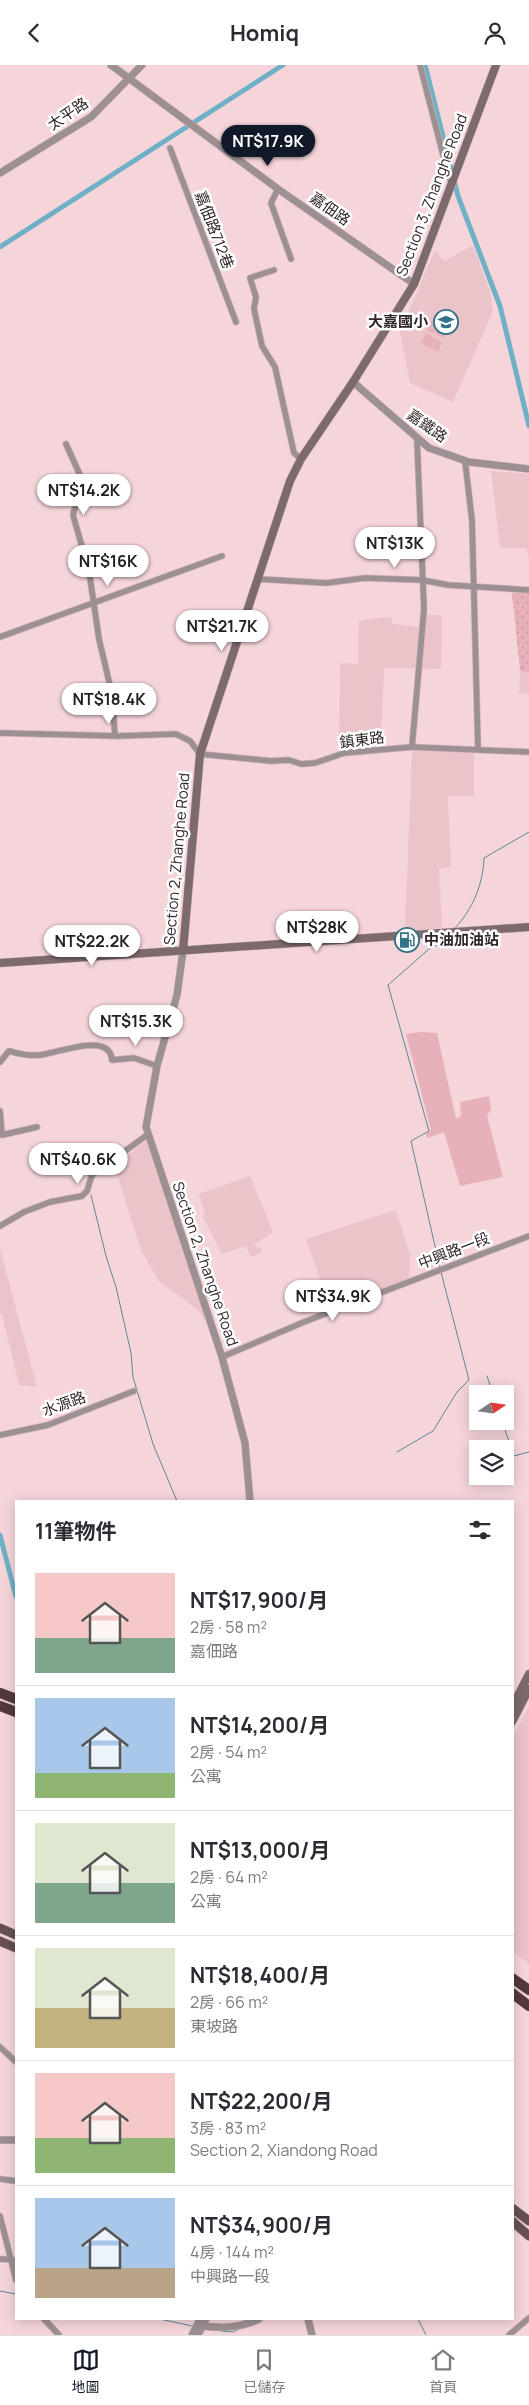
<!DOCTYPE html>
<html lang="zh-TW">
<meta charset="utf-8">
<style>
body{margin:0;font-family:Manrope,"Noto Sans TC",sans-serif;background:#f7f7f7;color:#2b2b33;height:100vh;display:flex;flex-direction:column;font-size:19px;white-space:nowrap}
*{box-sizing:border-box;margin:0}
p{font-size:16px;color:#7c7c81}
.icon{flex:none;width:28px;height:28px;fill:none;stroke:currentColor;stroke-width:2;stroke-linecap:round;stroke-linejoin:round}
.map{position:relative;flex:1;overflow:hidden}
.side{position:absolute;left:15px;top:1435px;width:499px;height:820px;display:flex;flex-direction:column;background:#fff;border-radius:0px;box-shadow:0 2px 12px #0003}
.side>*{flex:none}
.needle{width:32px;rotate:77deg}
.fabs{position:absolute;left:469px;top:1320px;display:grid;gap:10px}
.fabs a{display:grid;place-items:center;width:45px;height:45px;border-radius:0px;background:#fff;box-shadow:0 2px 12px #0003;font-size:25px}
.price{position:absolute;translate:-50% -42px;padding:0 11px;border-radius:18px;background:#fff;color:#222;font-size:16px;line-height:32px;filter:drop-shadow(0 1px 2px #0008)}
.price::after{content:'';position:absolute;left:50%;top:30px;width:15px;height:11px;margin-left:-8px;background:inherit;clip-path:polygon(0 0,100% 0,50% 100%)}
.price.on{background:#111827;color:#fff}
ul{padding:0;list-style:none}
li{display:flex;align-items:center;gap:15px;height:125px;padding:0 20px}
li+li{border-top:1px solid #e1e1e2}
li span{display:grid;place-items:center;flex:none;width:140px;height:100px;border-radius:0px;color:#555}
li>.icon{margin-inline-start:auto}
span .icon{width:60px;height:60px;fill:#fffc;stroke-width:1}
li b{font-size:21px}
h2{display:flex;justify-content:space-between;align-items:center;height:60px;padding:0 20px;font-size:21px}
header{display:flex;justify-content:space-between;align-items:center;height:65px;padding:0 20px;background:#fff;font-size:22px;font-weight:700}
.tabs{display:flex;justify-content:space-around;align-items:center;height:70px;border-top:1px solid #e1e1e2;background:#fff;font-size:14px;color:#7c7c81}
.tabs a{display:grid;justify-items:center;gap:2px}
.tabs .on{color:#111827}
.map>svg:first-child{display:block}
.built{fill:#ebc4ca}
.grass{fill:url(#grass-dots)}
.garden{fill:#e7b1b9}
.lines{fill:none;stroke-linecap:round;stroke-linejoin:round}
.stream{stroke:#5c8797;stroke-width:1}
.canal{stroke:#6eb1c6;stroke-width:5}
.minor-casing{stroke:#ceb2b6;stroke-width:7}
.tertiary-casing{stroke:#ceb2b6;stroke-width:8}
.secondary-casing{stroke:#ceb2b6;stroke-width:9}
.primary-casing{stroke:#ceb2b6;stroke-width:10}
.motorway-casing{stroke:#ceb2b6;stroke-width:11}
.minor{stroke:#9d9092;stroke-width:5.5}
.tertiary{stroke:#9d9092;stroke-width:7}
.secondary{stroke:#7d6a6d;stroke-width:8}
.primary{stroke:#665053;stroke-width:9}
.motorway{stroke:#52393d;stroke-width:10}
.labels{text-anchor:middle;stroke-width:5;stroke-linejoin:round;paint-order:stroke}
.street-label{font-size:15px;fill:#322628;stroke:#fff}
.poi-label{font-size:15px;font-weight:bold;fill:#322628;stroke:#fff;text-anchor:end}
</style>
<header><svg class="icon" aria-label="back" viewBox="0 0 24 24"><path d="M15 5l-7 7 7 7"/></svg>Homiq<svg class="icon" aria-label="person" viewBox="0 0 24 24"><circle cx="12" cy="8" r="4"/><path d="M4 21q1-7 8-7t8 7"/></svg></header>
<div class="map">
<svg width="529" height="2270" viewBox="0 0 529 2270">
<defs>
<pattern id="grass-dots" width="8" height="8" patternUnits="userSpaceOnUse" patternTransform="scale(1.25)"><rect width="8" height="8" fill="#e7b1b9"/><path d="M2 2h.1M6 6h.1" fill="none" stroke="#c7989f" stroke-width="1.8" stroke-linecap="round"/></pattern>
</defs>
<rect width="100%" height="100%" fill="#f5d5da"/>
<path class="built" d="M473,180L490,227L493,246L453,337L410,318L400,267L435,185L444,196Z
M491,406L529,409V492L526,483H500Z
M421,550H442L441,604L384,603L381,681L339,685L340,598L358,599L359,555L392,552V559L420,562Z
M520,606L529,607V629L519,628Z
M412,684L474,685V731H448L451,802L439,803L442,863L405,866Z
M146,1076L207,1253L206,1254H203L199,1246L184,1234L159,1217L141,1185L114,1100Z
M250,1111L273,1167L255,1179L257,1183L260,1182L262,1187L251,1192L246,1181L222,1189L202,1150H205L199,1129Z
M396,1145L410,1191L409,1215L331,1245L306,1174Z
M0,1184L37,1322L19,1320L2,1249H0Z
M529,1641V1899L513,1887L512,1674Z"/>
<path class="grass" d="M512,528H529V607L520,606Z"/>
<path class="garden" d="M432,255L449,264L444,273L427,265Z
M426,268L442,277L438,287L421,278Z
M420,967L437,968L456,1054L461,1051L460,1037L489,1031L491,1044L487,1051L503,1112L460,1121L444,1067L427,1073L426,1069L431,1065L406,969Z"/>
<g class="lines">
<path class="stream" d="M455,863C473,844 483,819 484,793L529,767
M91,1130L106,1191L116,1222L131,1288L133,1312L153,1379L177,1436
M440,1203L411,1076L429,1066L388,920L429,884L439,879L448,872
M487,1311L493,1329
M502,1356L514,1391L529,1387
M397,1387L433,1366L457,1327L469,1315L441,1207
M0,2226L16,2229
M160,2254L192,2261
M418,2254L426,2270
M221,2266L233,2267L239,2264"/>
<path class="canal" d="M425,0L458,131L500,241L529,361
M0,182L283,0
M0,1470L16,1532"/>
<defs>
<path id="minor" d="M420,0L449,113L454,117
M170,83L236,257
M278,124L271,138L291,194
M274,205L250,213L256,232L254,244L262,281L275,302L294,388L301,394
M66,379L89,430L75,442L73,450L89,506L99,574L112,629L115,671
M465,396L472,455L478,683
M258,514L326,518L365,513L422,515L448,520L529,525
M0,572L222,491
M0,668L119,671L176,669L190,676L200,689L271,696L289,695L301,699L315,698L344,688L412,682L529,687
M412,682L424,544L417,374
M0,997L9,986C19,989 31,991 40,990C59,988 110,966 112,995L134,993L157,1001
M0,1046L2,1070L37,1062
M0,1161L24,1147L50,1137L82,1131L87,1126L92,1110L147,1070
M222,1292L304,1257L529,1171
M0,1370L48,1360L134,1326
M0,1982L16,1997
M0,2114L16,2116
M0,2151L16,2215
M0,2194L16,2195
M44,2254L59,2270
M509,2270L529,2253"/>
<path id="tertiary" d="M111,0L278,124L414,219
M0,108L91,52L142,0
M353,317L429,383L469,397L529,404
M183,886L177,930L157,1001L146,1062L222,1292L245,1378L250,1436
M0,2075H16
M308,2254L312,2270
M198,2260C218,2264 241,2263 259,2254
M192,2270L200,2254
M198,2270L206,2254"/>
<path id="secondary" d="M183,886L200,689L290,416L301,394L353,317L414,219L496,0
M0,898L529,862
M512,1642L529,1609
M512,1657L529,1624"/>
<path id="primary" d="M0,1863L16,1870
M0,1876L16,1883
M512,2143L529,2156
M512,2156L529,2171"/>
<path id="motorway" d="M0,1628L16,1634
M0,1641L16,1647
M512,1913L529,1925
M512,1928L529,1941"/>
</defs>
<use href="#minor" class="minor-casing"/>
<use href="#tertiary" class="tertiary-casing"/>
<use href="#secondary" class="secondary-casing"/>
<use href="#primary" class="primary-casing"/>
<use href="#motorway" class="motorway-casing"/>
<use href="#minor" class="minor"/>
<use href="#tertiary" class="tertiary"/>
<use href="#secondary" class="secondary"/>
<use href="#primary" class="primary"/>
<use href="#motorway" class="motorway"/>
</g>
<defs>
<symbol id="school-ring" viewBox="-11 -11 22 22"><circle r="9.5" fill="#fff" stroke="#337387" stroke-width="1.5"/><path d="M0-5L7-2L0 1L-7-2ZM-4 1L0 2.5L4 1V4Q0 6-4 4Z" fill="#337387"/></symbol>
<symbol id="fuel-ring" viewBox="-11 -11 22 22"><circle r="9.5" fill="#fff" stroke="#337387" stroke-width="1.5"/><path d="M-5.5-6h7V0h2V4h1.3V-2.5L3-4.5l.8-.8L6-3V5H2.5V1h-1V6h-7ZM-4.2-4.7v3.2H.2V-4.7Z" fill="#337387"/></symbol>
</defs>
<g fill-rule="evenodd">
<use href="#school-ring" x="432" y="243" width="28" height="28"/>
<use href="#fuel-ring" x="393" y="861" width="28" height="28"/>
</g>
<g class="labels">
<g class="street-label">
<text transform="translate(68 49) rotate(-34)" y="5">太平路</text>
<text transform="translate(432 130) rotate(-69)" y="5">Section 3, Zhanghe Road</text>
<text transform="translate(330 144) rotate(35)" y="5">嘉佃路</text>
<text transform="translate(214 165) rotate(69)" y="5">嘉佃路712巷</text>
<text transform="translate(427 361) rotate(35)" y="5">嘉鐵路</text>
<text transform="translate(362 675) rotate(-7)" y="5">鎮東路</text>
<text transform="translate(177 794) rotate(-85)" y="5">Section 2, Zhanghe Road</text>
<text transform="translate(454 1186) rotate(-21)" y="5">中興路一段</text>
<text transform="translate(205 1199) rotate(71)" y="5">Section 2, Zhanghe Road</text>
<text transform="translate(64 1339) rotate(-20)" y="5">水源路</text>
</g>
<g class="poi-label">
<text x="428" y="262">大嘉國小</text>
<text x="424" y="880" text-anchor="start">中油加油站</text>
</g>
</g>
</svg>
<div class="fabs">
<a><svg class="needle" viewBox="-14 -14 28 28"><path d="M0-13l5 13h-10z" fill="#e53935"/><path d="M0 13l5-13h-10z" fill="#7c7c81"/></svg></a>
<a><svg class="icon" aria-label="layers" viewBox="0 0 24 24"><path d="M12 4l9 5-9 5-9-5zM3 14l9 5 9-5"/></svg></a>
</div>
<b class="price on" style="left:268px;top:102px">NT$17.9K</b>
<b class="price" style="left:84px;top:451px">NT$14.2K</b>
<b class="price" style="left:395px;top:504px">NT$13K</b>
<b class="price" style="left:108px;top:522px">NT$16K</b>
<b class="price" style="left:222px;top:587px">NT$21.7K</b>
<b class="price" style="left:109px;top:660px">NT$18.4K</b>
<b class="price" style="left:317px;top:888px">NT$28K</b>
<b class="price" style="left:92px;top:902px">NT$22.2K</b>
<b class="price" style="left:136px;top:982px">NT$15.3K</b>
<b class="price" style="left:78px;top:1120px">NT$40.6K</b>
<b class="price" style="left:333px;top:1257px">NT$34.9K</b>
<section class="side">
<h2>11筆物件<svg class="icon" aria-label="filters" viewBox="0 0 24 24"><path d="M4 7h16M4 17h16"/><circle cx="9" cy="7" r="2"/><circle cx="15" cy="17" r="2"/></svg></h2>
<ul>
<li><span style="background:linear-gradient(#f6c9c9 65%,#7fa58c 0)"><svg class="icon" aria-label="home" viewBox="0 0 24 24"><path d="M3 11l9-7 9 7M6 9v11h12V9"/></svg></span><div><b>NT$17,900/月</b><p>2房 · 58 m²</p><p>嘉佃路</p></div></li>
<li><span style="background:linear-gradient(#a9c7e8 75%,#8fb573 0)"><svg class="icon" aria-label="home" viewBox="0 0 24 24"><path d="M3 11l9-7 9 7M6 9v11h12V9"/></svg></span><div><b>NT$14,200/月</b><p>2房 · 54 m²</p><p>公寓</p></div></li>
<li><span style="background:linear-gradient(#dfe7d0 60%,#7fa58c 0)"><svg class="icon" aria-label="home" viewBox="0 0 24 24"><path d="M3 11l9-7 9 7M6 9v11h12V9"/></svg></span><div><b>NT$13,000/月</b><p>2房 · 64 m²</p><p>公寓</p></div></li>
<li><span style="background:linear-gradient(#dfe7d0 60%,#c2b280 0)"><svg class="icon" aria-label="home" viewBox="0 0 24 24"><path d="M3 11l9-7 9 7M6 9v11h12V9"/></svg></span><div><b>NT$18,400/月</b><p>2房 · 66 m²</p><p>東坡路</p></div></li>
<li><span style="background:linear-gradient(#f6c9c9 65%,#8fb573 0)"><svg class="icon" aria-label="home" viewBox="0 0 24 24"><path d="M3 11l9-7 9 7M6 9v11h12V9"/></svg></span><div><b>NT$22,200/月</b><p>3房 · 83 m²</p><p>Section 2, Xiandong Road</p></div></li>
<li><span style="background:linear-gradient(#a9c7e8 70%,#b9a48a 0)"><svg class="icon" aria-label="home" viewBox="0 0 24 24"><path d="M3 11l9-7 9 7M6 9v11h12V9"/></svg></span><div><b>NT$34,900/月</b><p>4房 · 144 m²</p><p>中興路一段</p></div></li>
</ul>
</section>
</div>
<nav class="tabs">
<a class="on"><svg class="icon" aria-label="map" viewBox="0 0 24 24"><path d="M3 6l6-2 6 2 6-2v14l-6 2-6-2-6 2zM9 4v14M15 6v14"/></svg>地圖</a>
<a><svg class="icon" aria-label="saved" viewBox="0 0 24 24"><path d="M7 4h10v16l-5-4-5 4z"/></svg>已儲存</a>
<a><svg class="icon" aria-label="home" viewBox="0 0 24 24"><path d="M3 11l9-7 9 7M6 9v11h12V9"/></svg>首頁</a>
</nav>
